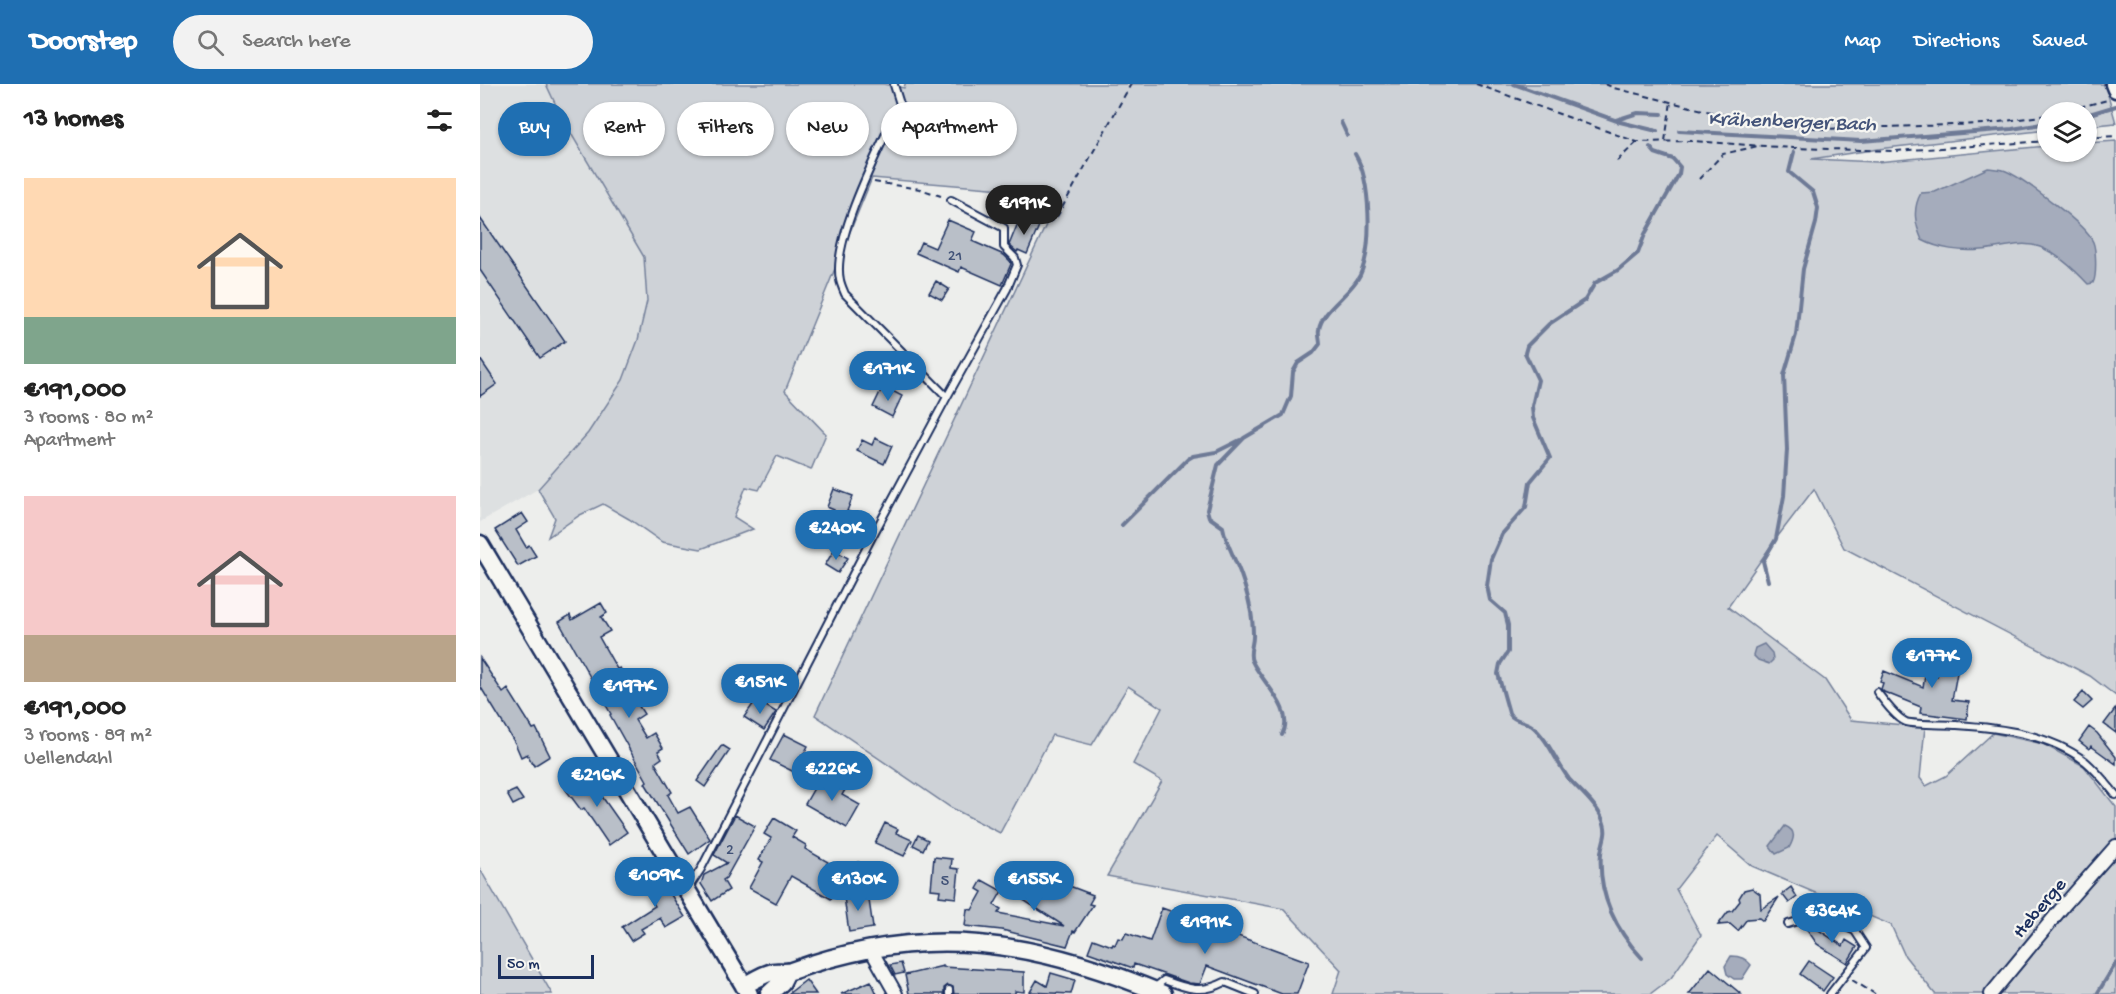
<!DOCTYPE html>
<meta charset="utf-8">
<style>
body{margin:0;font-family:"Gochi Hand",sans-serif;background:#f2f2f2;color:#222;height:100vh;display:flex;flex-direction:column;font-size:22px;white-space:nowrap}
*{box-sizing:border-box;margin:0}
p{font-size:20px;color:#767676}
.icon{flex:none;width:33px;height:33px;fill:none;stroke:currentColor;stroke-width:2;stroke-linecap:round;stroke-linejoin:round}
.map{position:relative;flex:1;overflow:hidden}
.drawer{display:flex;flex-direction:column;background:#fff;width:480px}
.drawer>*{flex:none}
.guide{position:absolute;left:18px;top:18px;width:570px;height:54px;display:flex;gap:12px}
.tools{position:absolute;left:1557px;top:18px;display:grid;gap:12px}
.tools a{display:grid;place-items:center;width:60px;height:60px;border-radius:50%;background:#fff;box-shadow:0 2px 4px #0004;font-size:30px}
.scale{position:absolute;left:18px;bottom:15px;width:96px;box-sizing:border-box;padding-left:6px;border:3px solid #1b2f5e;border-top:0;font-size:16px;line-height:21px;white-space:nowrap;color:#1b2f5e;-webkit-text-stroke:4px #f6f6f2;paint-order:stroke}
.price{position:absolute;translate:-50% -51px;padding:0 14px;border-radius:21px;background:#1f6fb2;color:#fff;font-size:20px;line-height:39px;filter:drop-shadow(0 2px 3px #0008)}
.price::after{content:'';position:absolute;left:50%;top:36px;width:18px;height:14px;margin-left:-9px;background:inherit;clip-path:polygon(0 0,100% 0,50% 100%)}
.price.selected{background:#222;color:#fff}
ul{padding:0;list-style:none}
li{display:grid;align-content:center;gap:12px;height:318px;padding:0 24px}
li span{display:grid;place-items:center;height:186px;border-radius:0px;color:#555}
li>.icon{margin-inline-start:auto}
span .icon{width:108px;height:108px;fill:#fffc;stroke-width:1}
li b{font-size:26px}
h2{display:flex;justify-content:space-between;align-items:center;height:72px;padding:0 24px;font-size:26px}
.chip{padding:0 21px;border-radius:27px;background:#fff;box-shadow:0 2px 4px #0004;font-size:21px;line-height:54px}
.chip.selected{background:#1f6fb2;color:#fff}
header{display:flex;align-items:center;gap:36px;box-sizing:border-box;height:84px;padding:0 30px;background:#1f6fb2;color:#fff}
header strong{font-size:28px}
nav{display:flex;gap:33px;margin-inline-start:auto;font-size:21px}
.search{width:420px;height:54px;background:#f2f2f2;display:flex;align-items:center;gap:15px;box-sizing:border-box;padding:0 21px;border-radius:33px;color:#767676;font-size:22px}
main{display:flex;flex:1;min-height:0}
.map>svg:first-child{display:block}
.built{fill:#dde0e1}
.green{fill:#ced2d7;stroke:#74809a;stroke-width:1.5}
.water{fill:#a5acbc;stroke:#6e7a96;stroke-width:1.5}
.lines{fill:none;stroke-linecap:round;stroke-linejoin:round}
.stream{stroke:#6e7a96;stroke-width:4}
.building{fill:#b9bfc8;stroke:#1b2f5e;stroke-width:1.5}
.service-casing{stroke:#1b2f5e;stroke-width:10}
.minor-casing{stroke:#1b2f5e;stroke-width:16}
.secondary-casing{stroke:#1b2f5e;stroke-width:21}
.path{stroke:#1b2f5e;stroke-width:2;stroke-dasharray:6 4.5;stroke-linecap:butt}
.service{stroke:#f6f6f2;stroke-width:6}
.minor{stroke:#f6f6f2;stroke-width:12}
.secondary{stroke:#f6f6f2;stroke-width:16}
.labels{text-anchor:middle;stroke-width:4.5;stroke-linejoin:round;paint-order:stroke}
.number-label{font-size:16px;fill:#425378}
.street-label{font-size:20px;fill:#1b2f5e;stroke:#f6f6f2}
.water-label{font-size:21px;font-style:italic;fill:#44547a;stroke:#f6f6f2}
</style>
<header>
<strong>Doorstep</strong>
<div class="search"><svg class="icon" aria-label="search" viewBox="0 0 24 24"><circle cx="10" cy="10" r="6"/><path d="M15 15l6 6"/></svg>Search here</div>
<nav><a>Map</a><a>Directions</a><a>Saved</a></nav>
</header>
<main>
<section class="drawer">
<h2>13 homes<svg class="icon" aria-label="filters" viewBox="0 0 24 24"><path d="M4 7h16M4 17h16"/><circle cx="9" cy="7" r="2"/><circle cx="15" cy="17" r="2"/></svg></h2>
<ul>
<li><span style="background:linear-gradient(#ffd9b3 75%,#7fa58c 0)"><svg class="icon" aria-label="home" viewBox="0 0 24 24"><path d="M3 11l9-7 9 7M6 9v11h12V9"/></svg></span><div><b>€191,000</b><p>3 rooms · 80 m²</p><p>Apartment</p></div></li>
<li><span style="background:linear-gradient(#f6c9c9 75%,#b9a48a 0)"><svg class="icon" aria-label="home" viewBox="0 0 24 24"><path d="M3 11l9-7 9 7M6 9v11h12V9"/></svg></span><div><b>€191,000</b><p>3 rooms · 89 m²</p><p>Uellendahl</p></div></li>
</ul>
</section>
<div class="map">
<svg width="1636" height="910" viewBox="0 0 1636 910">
<rect width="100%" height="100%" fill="#edeeec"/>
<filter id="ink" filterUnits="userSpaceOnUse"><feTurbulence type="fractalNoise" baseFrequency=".0167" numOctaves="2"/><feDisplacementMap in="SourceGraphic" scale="12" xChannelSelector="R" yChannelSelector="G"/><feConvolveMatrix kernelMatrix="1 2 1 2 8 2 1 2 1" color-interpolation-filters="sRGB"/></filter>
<g filter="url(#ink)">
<path class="built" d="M0,0H66L83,36L164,173L167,217L158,256L143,296L108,349L58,405L0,438Z"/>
<path class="green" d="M66,0H403L424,4L425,0H1625L1636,39L1607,42L1606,28H1568L1567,46L1406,64L1331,75L1397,78L1567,62L1568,68H1606L1607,59L1636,57V612L1610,592L1364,464L1334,405L1295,456L1248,523L1345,596L1371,636L1445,643L1440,694L1446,702L1466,692L1513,649L1563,660L1604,682L1636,723V910H1455L1425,872L1411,841L1272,782L1237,752L1196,805L1221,851L1191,894L1170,910H853L861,886L804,825L627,792L682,697L653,680L682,624L648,602L612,661L572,651L520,749L470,723L335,631L573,126L534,106L392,94L305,307L346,350L331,386L297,372L279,406L266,403L254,433L273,445L221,465L182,458L149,435L123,420L100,431L68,453L75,434L58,405L108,349L143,296L158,256L167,217L164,173L83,36Z
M0,785L72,910H0Z"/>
<path class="water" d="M1508,84C1514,85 1521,85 1526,87C1544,95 1606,141 1613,158C1616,165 1617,192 1613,199L1608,200C1595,186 1578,170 1560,163C1541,156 1520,165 1501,166C1482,168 1459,165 1442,156C1435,140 1432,125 1441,109L1455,108Z
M1284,560L1292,569L1293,576L1289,580L1278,576L1273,571L1275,564Z
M1305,742C1317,747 1314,755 1309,764L1296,770L1290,762Z
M1251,872C1260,872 1266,874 1271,881L1262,895H1254L1247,890L1245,882Z"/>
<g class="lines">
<path class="stream" d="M1034,0L1140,38L1177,47
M1606,31L1636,22
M1136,36L1158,29L1182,30
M861,38L867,51
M1199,47L1381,57L1532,45L1568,39
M642,441L708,375L713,372L736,368L760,356
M1288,497L1283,477L1296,455L1304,412L1307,366L1304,291L1316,251L1323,185L1336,139L1338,124L1333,108L1309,88L1314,68
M802,651C816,626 782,599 772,577C768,569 774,559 773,550C773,531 767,508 761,491C755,474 746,460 743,443L729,433L727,426L738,381L764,354L803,331L811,312L813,288L818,279L833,269L840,260C840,255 838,250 839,246C841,226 871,210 880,191C893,163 891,96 875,70
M1162,874C1135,845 1118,810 1121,769C1123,754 1129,750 1122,734C1115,719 1100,707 1089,695C1076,678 1068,655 1052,642C1044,636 1034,638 1029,629L1018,590L1020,580L1028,568V541L1025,529L1010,516L1007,502L1011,475L1022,450L1046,423L1050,398L1070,374L1053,334L1052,322L1058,296L1045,269L1047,262L1069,240L1105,216L1115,199L1138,186L1158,169L1165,150L1199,90L1200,83L1193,75L1175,69L1170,63
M1617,910L1636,879"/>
</g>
<path class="building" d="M514,113L532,123L527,132L508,122Z
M0,134L85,257L60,274L0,186Z
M540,134L559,142L547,170L538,166L537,168L529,161Z
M468,136L496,148L492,157L524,171L530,177L531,180L522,201L481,183L479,188L436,169L441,158L455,164Z
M456,197L469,205L462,216L449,209Z
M0,275L17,300L0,312Z
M403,302L422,312L412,333L393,323Z
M395,354L412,362L404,380L377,367L382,356L392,361Z
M354,405L373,412L367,427L385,435L378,453L348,441L354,426L347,423Z
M42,429L48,438L36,446L46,463L49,461L56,472L38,482L15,446Z
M354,466L368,474L358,489L345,481Z
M121,519L127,529L121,533L130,547L119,553L137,585L140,584L148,597L138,603L148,620L155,616L164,630L155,636L166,654L174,649L183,664L178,667L182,674L175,679L192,708L188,711L198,729L210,723L230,755L209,770L165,699L167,697L130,631L131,630L79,538L90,531L92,536Z
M1461,565L1481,567L1472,616L1489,618L1487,635L1440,629L1441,623L1404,608L1401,605L1403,599L1400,598L1404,587L1443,603L1445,591L1457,593Z
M0,574L23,609L28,605L53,645L56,644L70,672L54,682L47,670L41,673L35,659L0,602Z
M291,591L303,600L297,608L285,599Z
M1603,608L1612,617L1603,625L1594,618Z
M276,616L296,628L284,646L264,633Z
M1636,624V649L1624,640Z
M1609,643L1617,649L1636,673V680L1611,662L1609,665L1599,657Z
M304,650L328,662L314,688L290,676Z
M242,661L250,666L225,703L217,697Z
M109,688L124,708L121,711L147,748L129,761L104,724L101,726L86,706Z
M341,692L365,706L362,711L380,721L367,744L325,720Z
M36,706L43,716L33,721L27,710Z
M255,731L275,742L246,794L243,796L249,806L232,817L221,800L224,791L247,779L234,771Z
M294,734L316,747L312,753L326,761L325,765L348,778L345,783L363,794L351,815L311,792L296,819L269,804L283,778L279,776L291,754L284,750Z
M405,739L418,745L416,749L432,756L424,772L395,759Z
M438,751L448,756L443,766L433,761Z
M454,773L472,775L471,784L479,785L476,814L459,812L460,806L451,805Z
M378,778L393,786L388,796L373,789Z
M176,787L205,833L186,844L180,834L161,845L164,849L151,857L142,843L175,822L160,797Z
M543,795L566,808L568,804L574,808L579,798L613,811L612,813H613L609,820L613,821L595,848L593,847L587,862L522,846L485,842L487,825L492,826L502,808L497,805L502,796L522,807L514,821L521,825L518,829L584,842L534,810Z
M1311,803L1317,813L1309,819L1302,810Z
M1272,804L1280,810L1281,825L1299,813L1283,837L1279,834L1267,835L1258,847L1250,840L1238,841L1248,828L1252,827L1260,817L1259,814L1264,806Z
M388,809L393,844L369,848L364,813Z
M682,824L829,878L817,910H802L727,882L720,900L709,899L654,880L653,884L608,868L613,855L632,862L633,860L635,861L638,854L643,855L646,849L670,857Z
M1328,839L1363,862L1366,856L1377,863L1367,879L1337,860L1324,841Z
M1329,877L1353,893L1343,907L1320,890Z
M421,879L424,889L415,891L410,881Z
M463,882V883L544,888V908L535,907V910H474L473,903L468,901L464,904V910H429L425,891Z
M1230,884L1261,910H1209Z
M571,889L595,896L591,910L550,908L557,896L567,902Z
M326,896L336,910H308Z
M391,897L397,910H361Z"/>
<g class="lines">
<defs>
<path id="service" d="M414,1L420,20C402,59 351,156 360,196C361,201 363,205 365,210L467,313
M1397,608C1404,617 1416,634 1426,638C1435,641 1466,640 1477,641C1521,644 1569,650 1605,677C1617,687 1626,699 1636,711
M209,803L221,785L391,455L467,313L527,205L537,181L535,174L524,163V144L471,116
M1308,840L1327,834L1352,837L1375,847L1386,864L1350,910
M673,905L684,896C708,905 722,910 745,898L775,910
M469,910V906"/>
<path id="minor" d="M390,864L416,910
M1511,910L1586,819L1636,762"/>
<path id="secondary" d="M1634,0L1636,5
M0,460L269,910
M264,902C273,897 283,890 293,888C299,887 305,889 311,887C445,838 554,856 683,910
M289,910L302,898L307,888"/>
</defs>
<use href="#service" class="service-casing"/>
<use href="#minor" class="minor-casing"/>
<use href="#secondary" class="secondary-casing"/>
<path class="path" d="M996,0L1157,58L1212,57L1313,64L1415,67L1568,57
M1125,0L1134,4L1239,30L1341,45L1505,40L1568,31
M1579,28L1628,16
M1606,54L1636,52
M1185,57L1191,18
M1137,77L1157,58
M1219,95L1243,70L1278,62
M394,98L440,105L461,112
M529,136L534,131C552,130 562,149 578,131L651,0
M1372,896L1395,910"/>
<use href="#service" class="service"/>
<use href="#minor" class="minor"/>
<use href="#secondary" class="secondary"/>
</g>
</g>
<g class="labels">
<g class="number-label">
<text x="475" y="176">21</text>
<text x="250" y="770">2</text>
<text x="465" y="801">5</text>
</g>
<g class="street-label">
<text transform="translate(1558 823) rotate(-50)" y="7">Heberge</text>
</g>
<g class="water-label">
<text transform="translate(1312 36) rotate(2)" y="7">Krähenberger Bach</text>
</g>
</g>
</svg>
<div class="tools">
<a><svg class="icon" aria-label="layers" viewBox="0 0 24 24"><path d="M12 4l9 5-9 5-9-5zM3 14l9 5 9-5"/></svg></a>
</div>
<div class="scale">50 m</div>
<b class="price selected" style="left:544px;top:152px">€191K</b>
<b class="price" style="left:408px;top:318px">€171K</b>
<b class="price" style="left:356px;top:477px">€240K</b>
<b class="price" style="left:1452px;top:605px">€177K</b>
<b class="price" style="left:280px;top:631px">€151K</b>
<b class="price" style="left:149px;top:635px">€197K</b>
<b class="price" style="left:352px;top:718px">€226K</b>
<b class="price" style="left:117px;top:724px">€216K</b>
<b class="price" style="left:175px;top:824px">€109K</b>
<b class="price" style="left:378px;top:828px">€130K</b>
<b class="price" style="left:554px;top:828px">€155K</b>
<b class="price" style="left:1352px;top:860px">€364K</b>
<b class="price" style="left:725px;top:871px">€191K</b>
<div class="guide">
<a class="chip selected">Buy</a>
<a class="chip">Rent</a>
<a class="chip">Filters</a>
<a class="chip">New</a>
<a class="chip">Apartment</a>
</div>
</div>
</main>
